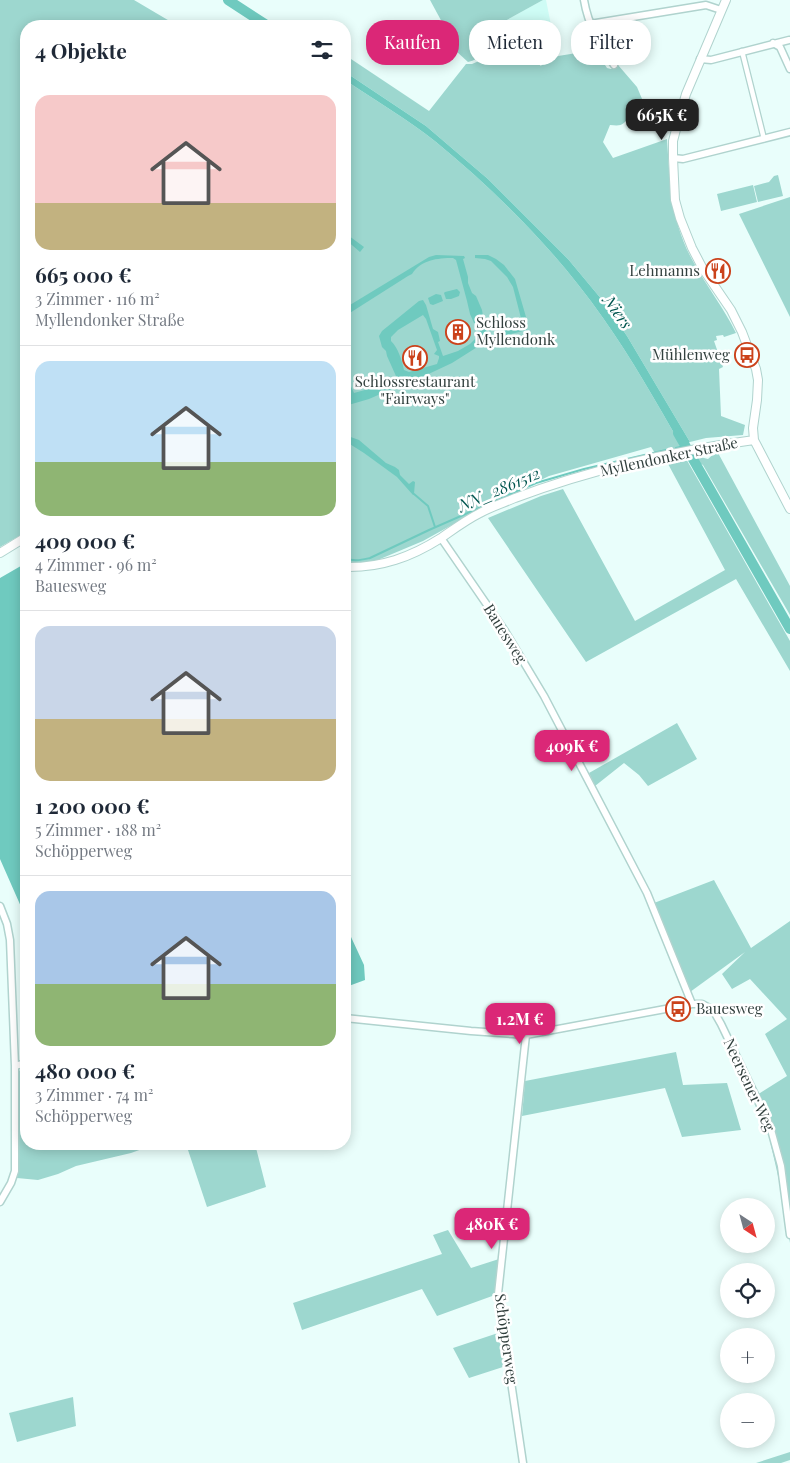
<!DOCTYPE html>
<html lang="de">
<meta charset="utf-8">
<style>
body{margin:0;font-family:"Playfair Display",serif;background:#f2f2f3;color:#1f2937;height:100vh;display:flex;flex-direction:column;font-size:19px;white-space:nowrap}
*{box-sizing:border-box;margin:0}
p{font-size:16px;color:#747a83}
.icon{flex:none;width:28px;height:28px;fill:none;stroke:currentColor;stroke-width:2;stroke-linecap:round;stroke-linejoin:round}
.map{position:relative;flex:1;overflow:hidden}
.details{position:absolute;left:20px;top:20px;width:331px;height:1130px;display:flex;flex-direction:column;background:#fff;border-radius:20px;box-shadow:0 2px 12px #0003}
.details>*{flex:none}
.banner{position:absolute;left:366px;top:20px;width:349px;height:45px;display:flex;gap:10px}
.needle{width:32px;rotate:144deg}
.buttons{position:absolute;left:720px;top:1198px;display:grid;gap:10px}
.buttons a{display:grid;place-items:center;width:55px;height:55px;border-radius:50%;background:#fff;box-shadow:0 2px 12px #0003;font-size:25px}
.price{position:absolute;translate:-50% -42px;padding:0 11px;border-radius:10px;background:#db2777;color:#fff;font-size:16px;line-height:32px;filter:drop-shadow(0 1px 2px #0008)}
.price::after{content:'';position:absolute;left:50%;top:30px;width:15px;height:11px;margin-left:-8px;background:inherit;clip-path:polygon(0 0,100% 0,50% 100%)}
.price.selected{background:#222;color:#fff}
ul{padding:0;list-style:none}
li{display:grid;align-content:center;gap:10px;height:265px;padding:0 15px}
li+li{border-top:1px solid #e0e1e3}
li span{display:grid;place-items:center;height:155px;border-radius:15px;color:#555}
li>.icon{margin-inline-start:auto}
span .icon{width:90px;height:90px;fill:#fffc;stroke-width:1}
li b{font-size:21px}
h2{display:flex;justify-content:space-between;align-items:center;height:60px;padding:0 15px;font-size:21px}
.chip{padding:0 18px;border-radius:20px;background:#fff;box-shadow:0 2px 12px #0003;font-size:18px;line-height:45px}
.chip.selected{background:#db2777;color:#fff}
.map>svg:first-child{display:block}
.built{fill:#cefcf5}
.green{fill:#9dd7cf}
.water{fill:#6fcabf;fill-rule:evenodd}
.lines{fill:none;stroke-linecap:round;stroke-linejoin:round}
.stream{stroke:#6fcabf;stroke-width:2}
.river{stroke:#6fcabf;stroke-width:10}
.pedestrian-casing{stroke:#b0d3ce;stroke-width:7}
.minor-casing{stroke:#b0d3ce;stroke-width:9}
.tertiary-casing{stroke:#b0d3ce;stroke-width:10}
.pedestrian{stroke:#fff;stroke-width:4.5}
.minor{stroke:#fff;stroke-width:6}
.tertiary{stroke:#fff;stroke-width:8}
.labels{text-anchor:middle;stroke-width:5;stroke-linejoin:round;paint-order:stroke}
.poi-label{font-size:15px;fill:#32403e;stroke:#fff;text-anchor:end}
.street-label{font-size:15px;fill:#32403e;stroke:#fff}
.water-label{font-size:16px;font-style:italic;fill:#00554f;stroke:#fff}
</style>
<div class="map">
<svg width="790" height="1463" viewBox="0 0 790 1463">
<rect width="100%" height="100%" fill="#e9fefb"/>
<path class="built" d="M543,0H546L556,50L534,57L505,49L496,26Z"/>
<path class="green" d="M0,0H134L178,26H26V532L0,547Z
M430,0H543L496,26L505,49C491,46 481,60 468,62L456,51V48Z
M595,50L607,68L611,69L618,65L637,87L645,106L638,112L629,115C624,126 621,126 610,125L603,142L613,158L667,139C670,183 671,223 694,263C707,287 724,308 736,333L724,337L723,335L716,336L717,340L714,341L723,367L719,369L721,416L745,425L743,435L706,438L690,442L627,336L603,301L568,259L488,179L426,126L345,72V55L429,111L466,64H472L502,51L533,59L541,66L546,58Z
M345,80C376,101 407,119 436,142C498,193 557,252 603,318C632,359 656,402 681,445L668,452L657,456L651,447L549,476L477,511L423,541L373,562H345Z
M778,175L783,196L758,202L754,186L769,182L774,176Z
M753,185L757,202L721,211L717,194Z
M790,197V317L739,214Z
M717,451L790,586V615L703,465L697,462L696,456L708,459Z
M685,457L790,641V671L736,579L586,662L488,518L541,496L563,489L635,621L725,570L667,462Z
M677,723L697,759L648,786L639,775L624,763L595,786L589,773Z
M714,880L751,948L790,921V1243L783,1198L768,1132L752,1098L787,1076L765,1034L787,1019L750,979L732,989L722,974L745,952L690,992L654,903Z
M676,1052L683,1085L727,1083L741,1130L682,1137L665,1088L522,1116L525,1081Z
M26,1065V1144H156L131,1153L76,1166L58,1174L38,1180L17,1178L18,1072Z
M186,1144H255L266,1187L207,1207Z
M448,1230L471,1268L499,1259L495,1295L437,1316L422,1289L302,1330L293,1303L442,1254L433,1235Z
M501,1332L506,1366L469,1378L453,1348Z
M73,1397L76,1426L17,1442L9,1413Z
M790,1452V1460L781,1463H756Z"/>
<path class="water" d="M345,72L426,126L488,179L568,259L603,301L627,336L690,442L681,445C656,402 632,359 603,318C557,252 498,193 436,142C407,119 376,101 345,80Z
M345,233L364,247L360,252L345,239Z
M436,255L464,256L465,258L463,259L468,277V283L472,293L476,296L482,310L484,322L489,335L519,327H521L523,326L513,287L507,277L491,261L485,259L475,258V255H488L496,259L504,265L515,279L526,317L527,330L495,338L492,336L490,339L452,363L420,378L400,385L387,356L386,351L382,347L379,336L382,331L419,301L423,300L426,305L433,329L438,332L440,341L438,342L443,356L458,351L470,344L476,338L478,332L470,314L467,301L456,260L453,258C437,258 421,260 412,274L408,276L345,316V308L429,257ZM423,315L426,319L437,350L434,354L439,356V358L437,364L409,372L404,370C402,360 398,348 391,341V337L398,330Z
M457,289L460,292L459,296L451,299H446L444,293L445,292Z
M436,294L441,295L443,301L433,305L430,304L428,298Z
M345,373L354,393L372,388L390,380L394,388L392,389L369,399L345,406V403L348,401L345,397Z
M345,435L359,440L386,463L395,467L399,470L400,475L409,484L413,481L415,482L414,494L413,495L397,477L364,453L345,441Z
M26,563V918L0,859V578Z
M345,924L364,965L365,980L346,987Z"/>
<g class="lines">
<path class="stream" d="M676,448L686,445
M414,494L428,506L435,527
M345,558C354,562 361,560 370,558L429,530L536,483L584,469L666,450"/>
<path class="river" d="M228,0L268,26
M678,433L790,629"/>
<defs>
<path id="pedestrian" d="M742,51L764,139"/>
<path id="minor" d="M584,0C588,25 600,45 614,65
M590,24L706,5L721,10
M773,43L780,47L790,69
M700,59L711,60L789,40
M673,158L683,159L790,132
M441,538L505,631L544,696L647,893L692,1004
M0,906L7,924L10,940L15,1066V1171L11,1183L0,1202
M345,1018L471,1031L526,1035L692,1004H702L713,1010L721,1024L770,1126L781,1166L790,1235
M15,1066L26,1063
M523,1463L498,1294L526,1035"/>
<path id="tertiary" d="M726,0L686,94L678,122L673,141V158L675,200L680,218L692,248L703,269L731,310L742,332L756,369L758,380L757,400L753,428L754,440L790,509
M0,553L26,537
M345,567C381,568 411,557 441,538C454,529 466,520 480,513C491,507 503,503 515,498C592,469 673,451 754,440"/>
</defs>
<use href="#pedestrian" class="pedestrian-casing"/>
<use href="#minor" class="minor-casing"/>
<use href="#tertiary" class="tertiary-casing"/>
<use href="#pedestrian" class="pedestrian"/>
<use href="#minor" class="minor"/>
<use href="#tertiary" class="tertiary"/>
</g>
<defs>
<symbol id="restaurant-ring" viewBox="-11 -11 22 22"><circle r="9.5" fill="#fff" stroke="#cb421b" stroke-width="1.5"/><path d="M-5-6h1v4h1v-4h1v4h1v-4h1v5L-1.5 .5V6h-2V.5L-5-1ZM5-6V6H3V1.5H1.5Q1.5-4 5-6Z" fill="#cb421b"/></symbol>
<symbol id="building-ring" viewBox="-11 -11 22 22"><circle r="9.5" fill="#fff" stroke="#cb421b" stroke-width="1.5"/><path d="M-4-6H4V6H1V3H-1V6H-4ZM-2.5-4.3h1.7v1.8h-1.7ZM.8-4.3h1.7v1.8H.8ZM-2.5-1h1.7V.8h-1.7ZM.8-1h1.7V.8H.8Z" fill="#cb421b"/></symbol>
<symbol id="bus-ring" viewBox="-11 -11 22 22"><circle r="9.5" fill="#fff" stroke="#cb421b" stroke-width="1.5"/><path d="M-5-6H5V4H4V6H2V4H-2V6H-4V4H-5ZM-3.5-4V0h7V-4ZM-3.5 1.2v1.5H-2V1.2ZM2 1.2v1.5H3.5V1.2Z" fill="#cb421b"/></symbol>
</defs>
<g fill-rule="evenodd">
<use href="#restaurant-ring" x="704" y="257" width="28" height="28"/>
<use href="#building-ring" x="444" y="318" width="28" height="28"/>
<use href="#bus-ring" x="733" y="341" width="28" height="28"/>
<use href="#restaurant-ring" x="401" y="344" width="28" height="28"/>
<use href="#bus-ring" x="664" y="995" width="28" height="28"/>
</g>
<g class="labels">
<g class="poi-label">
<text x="700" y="276">Lehmanns</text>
<text x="476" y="328" text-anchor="start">Schloss<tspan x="476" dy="17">Myllendonk</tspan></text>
<text x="730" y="360">Mühlenweg</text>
<text x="415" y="387" text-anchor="middle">Schlossrestaurant<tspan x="415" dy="17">"Fairways"</tspan></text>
<text x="696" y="1014" text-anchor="start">Bauesweg</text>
</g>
<g class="street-label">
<text transform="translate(669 457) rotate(-12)" y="5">Myllendonker Straße</text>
<text transform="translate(505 634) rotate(58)" y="5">Bauesweg</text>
<text transform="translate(749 1085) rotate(65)" y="5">Neersener Weg</text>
<text transform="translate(506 1339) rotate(82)" y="5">Schöpperweg</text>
</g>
<g class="water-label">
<text transform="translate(618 312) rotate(55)" y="6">Niers</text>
<text transform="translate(499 489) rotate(-23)" y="6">NN_2861512</text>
</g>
</g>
</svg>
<div class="buttons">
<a><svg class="needle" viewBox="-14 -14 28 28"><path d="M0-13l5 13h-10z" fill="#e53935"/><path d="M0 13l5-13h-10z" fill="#747a83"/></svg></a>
<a><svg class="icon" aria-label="locate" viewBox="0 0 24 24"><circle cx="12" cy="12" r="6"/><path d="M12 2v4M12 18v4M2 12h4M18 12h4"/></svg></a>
<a>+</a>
<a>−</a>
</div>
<b class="price selected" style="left:662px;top:141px">665K €</b>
<b class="price" style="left:572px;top:772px">409K €</b>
<b class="price" style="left:520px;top:1045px">1.2M €</b>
<b class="price" style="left:492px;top:1250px">480K €</b>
<div class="banner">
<a class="chip selected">Kaufen</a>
<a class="chip">Mieten</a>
<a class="chip">Filter</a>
</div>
<section class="details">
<h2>4 Objekte<svg class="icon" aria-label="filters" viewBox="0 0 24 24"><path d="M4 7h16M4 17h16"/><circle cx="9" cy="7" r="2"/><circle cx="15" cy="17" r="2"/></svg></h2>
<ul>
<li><span style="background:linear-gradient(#f6c9c9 70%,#c2b280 0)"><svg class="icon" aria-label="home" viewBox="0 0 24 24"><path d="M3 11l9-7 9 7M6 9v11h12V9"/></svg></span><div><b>665 000 €</b><p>3 Zimmer · 116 m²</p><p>Myllendonker Straße</p></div></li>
<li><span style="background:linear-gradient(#bfe0f5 65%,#8fb573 0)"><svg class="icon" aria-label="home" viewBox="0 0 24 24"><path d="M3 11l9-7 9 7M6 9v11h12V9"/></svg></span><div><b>409 000 €</b><p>4 Zimmer · 96 m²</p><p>Bauesweg</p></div></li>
<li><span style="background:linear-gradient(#c9d6e8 60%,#c2b280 0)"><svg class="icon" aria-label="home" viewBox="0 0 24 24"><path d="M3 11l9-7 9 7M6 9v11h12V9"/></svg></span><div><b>1 200 000 €</b><p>5 Zimmer · 188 m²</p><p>Schöpperweg</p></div></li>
<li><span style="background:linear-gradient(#a9c7e8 60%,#8fb573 0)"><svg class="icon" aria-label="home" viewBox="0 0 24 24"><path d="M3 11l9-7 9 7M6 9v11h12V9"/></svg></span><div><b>480 000 €</b><p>3 Zimmer · 74 m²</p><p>Schöpperweg</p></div></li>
</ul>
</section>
</div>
